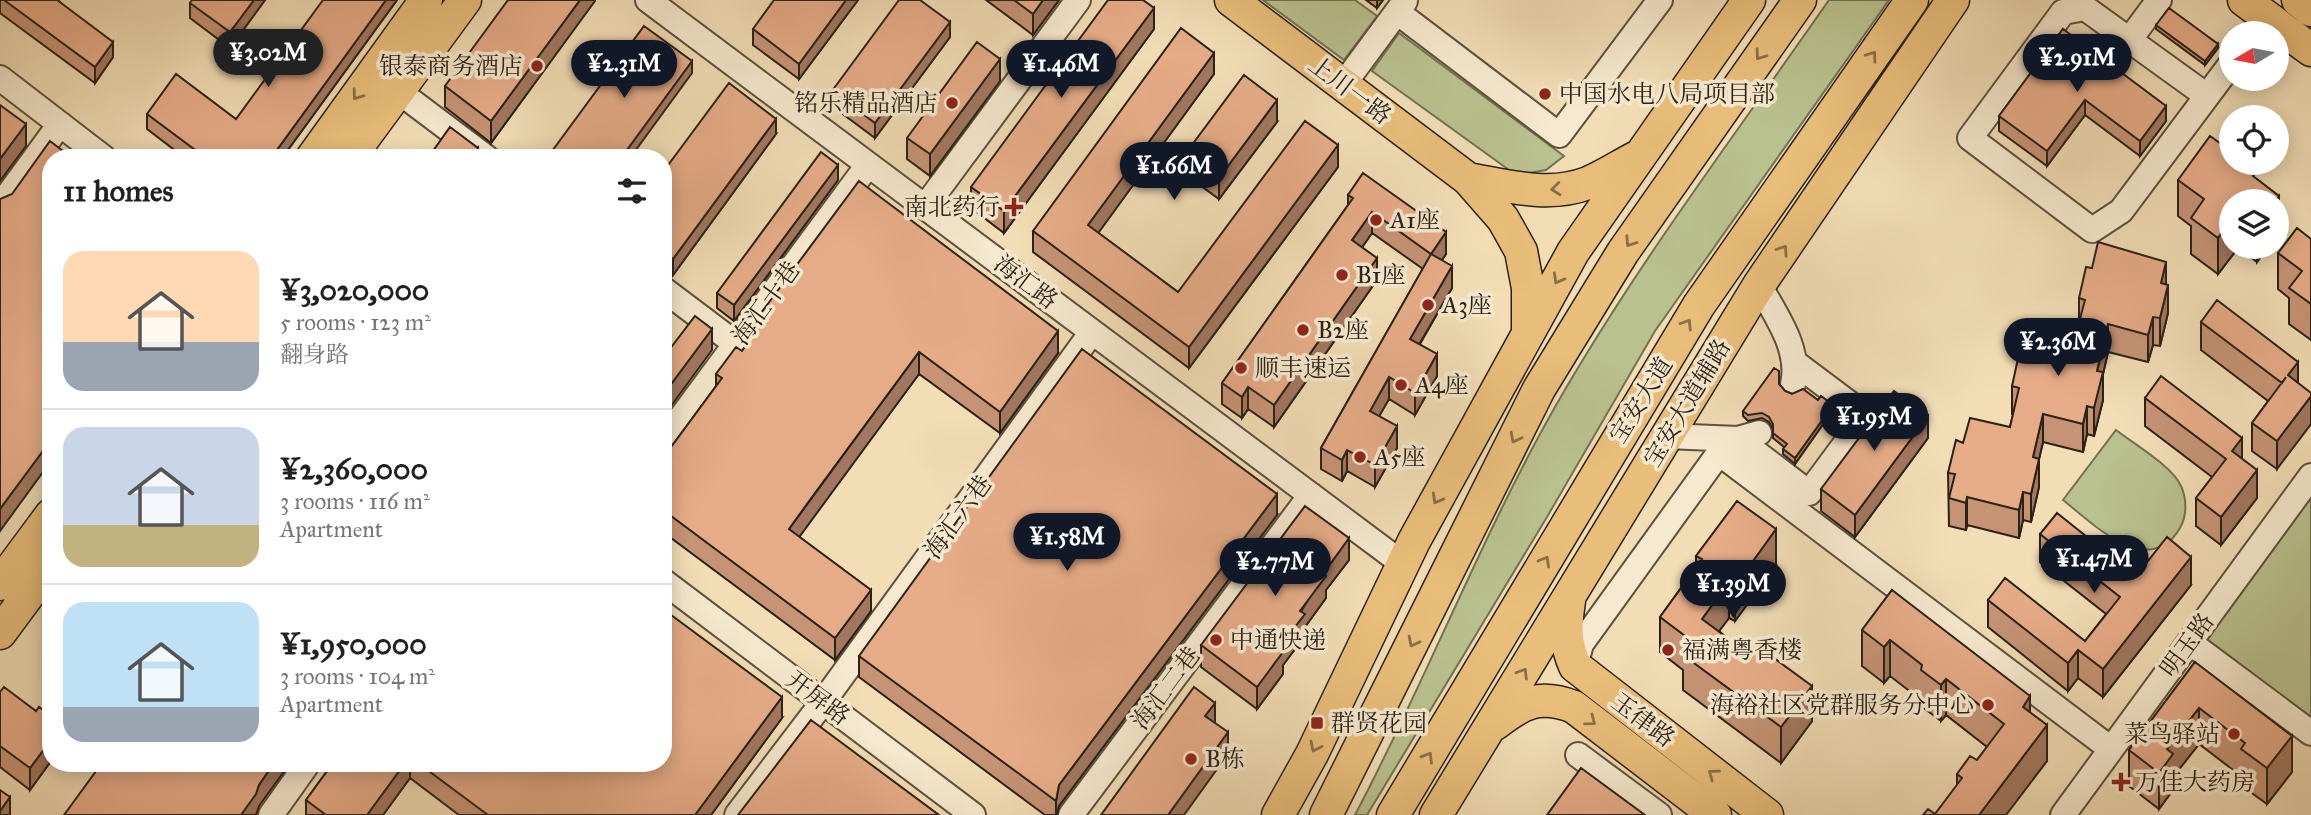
<!DOCTYPE html>
<meta charset="utf-8">
<style>
body{margin:0;font-family:"IM FELL Great Primer","Noto Serif SC",serif;background:#f6f6f6;color:#202124;height:100vh;display:flex;flex-direction:column;font-size:26px;white-space:nowrap}
*{box-sizing:border-box;margin:0}
p{font-size:23px;color:#757577}
.icon{flex:none;width:38px;height:38px;fill:none;stroke:currentColor;stroke-width:2;stroke-linecap:round;stroke-linejoin:round}
.map{position:relative;flex:1;overflow:hidden}
.side{position:absolute;left:42px;top:149px;width:630px;height:623px;display:flex;flex-direction:column;background:#fff;border-radius:28px;box-shadow:0 4px 18px #0003}
.side>*{flex:none}
.needle{width:46px;rotate:260deg}
.tools{position:absolute;left:2219px;top:21px;display:grid;gap:14px}
.tools a{display:grid;place-items:center;width:70px;height:70px;border-radius:50%;background:#fff;box-shadow:0 4px 18px #0003;font-size:35px}
.price{position:absolute;translate:-50% -60px;padding:0 16px;border-radius:24px;background:#111827;color:#fff;font-size:23px;line-height:46px;filter:drop-shadow(0 2px 4px #0008)}
.price::after{content:'';position:absolute;left:50%;top:42px;width:21px;height:16px;margin-left:-10px;background:inherit;clip-path:polygon(0 0,100% 0,50% 100%)}
.price.on{background:#222;color:#fff}
ul{padding:0;list-style:none}
li{display:flex;align-items:center;gap:21px;height:175px;padding:0 21px}
li+li{border-top:2px solid #e0e0e0}
li span{display:grid;place-items:center;flex:none;width:196px;height:140px;border-radius:21px;color:#555}
li>.icon{margin-inline-start:auto}
span .icon{width:84px;height:84px;fill:#fffc;stroke-width:1}
li b{font-size:30px}
h2{display:flex;justify-content:space-between;align-items:center;height:84px;padding:0 21px;font-size:30px}
.map>svg:first-child{display:block}
.green{fill:#b9c18e;stroke:#727252;stroke-width:2}
.lines{fill:none;stroke-linecap:round;stroke-linejoin:round}
.minor-casing{stroke:#5c513e;stroke-width:28}
.major-casing{stroke:#2a2217;stroke-width:35}
.minor{stroke:#f7e9cf;stroke-width:24}
.major{stroke:#e9be7a;stroke-width:32}
.wall{fill:#c69475;stroke:#2a2217;stroke-width:2}
.shaded-wall{fill:#a1785f;stroke:#2a2217;stroke-width:2}
.building{fill:#e6ac88;stroke:#2a2217;stroke-width:2}
.oneway{stroke:#8a7048}
.poi-dot{fill:#8f2418;stroke:#f7e9cf;stroke-width:2.5}
.labels{text-anchor:middle;stroke-width:7;stroke-linejoin:round;paint-order:stroke}
.poi-label{font-size:24px;fill:#2a2217;stroke:#f7e9cf;text-anchor:start}
.street-label{font-size:24px;fill:#2a2217;stroke:#f7e9cf}
</style>
<div class="map">
<svg width="2311" height="815" viewBox="0 0 2311 815">
<rect width="100%" height="100%" fill="#f2ddb5"/>
<filter id="stains"><feTurbulence type="fractalNoise" baseFrequency=".00286" numOctaves="4"/><feColorMatrix values="0 0 0 0 .2 0 0 0 0 .09 0 0 0 0 .02 0 0 0 .5 -.17"/></filter>
<radialGradient id="worn" r=".72"><stop offset=".6" stop-color="#630" stop-opacity="0"/><stop offset="1" stop-color="#630" stop-opacity=".3"/></radialGradient>
<path class="green" d="M1263,0H1355L1377,16L1344,60Z
M1829,0H1889L1655,331L1547,517L1367,815H1355C1426,681 1480,539 1555,407C1636,265 1736,134 1829,0Z
M1399,33L1564,156L1546,170L1516,175L1372,71Z
M2116,430C2134,444 2172,466 2181,486C2187,499 2187,516 2180,528C2149,581 2092,523 2063,500Z
M2311,485V723L2197,639Z"/>
<g class="lines">
<defs>
<path id="minor" d="M648,0L1403,564
M1397,12L1559,135L1660,0
M2130,39L2159,0
M0,78L104,158
M1343,85L1405,1
M398,91L487,158
M2207,96L2085,8L2063,12L1970,138L2092,230L2121,211L2231,64
M0,206L60,124
M925,207L1078,0
M1759,285C1775,314 1801,349 1793,384
M663,289L736,344
M1666,436L1738,439L1759,433
M1738,439L1809,493L1866,416L1794,362
M663,442L868,165
M663,581L973,815
M2189,642L2311,733
M1575,666L1581,644L1719,453L2111,749
M1578,755L1659,815
M271,815L308,763
M737,815L823,702L1092,332
M1071,815L1311,495
M2063,815L2311,476"/>
<path id="major" d="M1231,0L1468,179L1503,219L1521,251L1528,288V329
M2244,0L2311,50
M2298,0L2311,10
M312,158L426,0
M349,158L465,0
M1468,179C1508,186 1549,198 1588,183C1605,176 1621,165 1637,157
M0,584L51,515
M1569,601C1565,627 1565,643 1575,666L1767,815
M0,633L51,564
M1495,724C1523,702 1540,694 1574,707L1715,815
M1278,815L1312,754L1414,541L1573,252L1749,0
M1326,815L1539,389L1623,252L1800,0
M1393,815L1699,305L1912,0
M1436,815L1759,285L1953,0"/>
</defs>
<use href="#minor" class="minor-casing"/>
<use href="#major" class="major-casing"/>
<use href="#minor" class="minor"/>
<use href="#major" class="major"/>
</g>
<path class="wall" d="M0,0H58L113,57L95,83L0,13Z
M265,0L230,48L190,18V3Z
M397,0L282,158H185L147,129V114L236,119Z
M595,0L491,143L445,107V86Z
M858,0L799,79L753,45V29Z
M986,0H1059L1033,35Z
M1366,0H1383L1377,8Z
M2156,25L2218,48L2205,65L2156,29Z
M1154,29L1004,233L971,208V187Z
M2063,29L2166,121L2140,156L2085,115L2047,166L1999,131V116Z
M950,37L875,138L832,106V91Z
M1214,74L1098,233L1178,292L1338,167L1189,368L1033,252V231Z
M1000,81L930,176L907,159V138Z
M1277,122L1219,199L1186,175V153Z
M776,134L673,275L663,268V172Z
M838,180L734,321L717,308V293Z
M2178,180H2258L2279,232L2231,201V247H2268L2257,262L2238,248L2218,274L2191,254V226L2178,216Z
M1348,195L1446,254L1442,260L1452,288L1420,344L1437,376L1415,415L1389,399L1379,416L1397,448L1375,487L1347,471L1342,481L1321,469V448L1423,269L1372,233L1362,247L1377,280L1274,427L1248,409L1242,418L1222,404V383L1348,205Z
M2311,239V340L2289,324V298L2278,289V253Z
M2166,284L2168,313L2160,346L2153,345L2148,362L2108,352L2103,374V400L2094,436L2087,434L2083,452L2043,442L2039,459V487L2031,522L2023,520L2019,538L1967,525L1966,530L1949,526L1948,473L1963,443L2010,427L2013,415L2012,414V386L2027,356L2074,341L2079,324V298Z
M758,317L1058,353L1000,433L919,374L812,518L799,537L871,611L835,660L663,532V458L716,386V374L742,351L758,328Z
M2201,322L2298,362L2277,469L2252,451V423L2268,401L2201,350Z
M1779,384L1785,391L1833,410L1795,464L1783,454V449L1784,447L1773,438V429L1769,422L1762,418L1748,421L1743,416V411Z
M2145,398L2242,459L2257,498L2221,545L2196,526V498L2212,477L2145,426Z
M1928,438L1855,537L1821,511V489Z
M1277,515L1059,806L1057,815H1045L859,677V656Z
M2040,534L2136,576L2191,585L2103,697L2078,678L2068,691L1988,627V600L2085,641L2106,614L2040,562Z
M1696,556L1776,565L1735,621L1729,618L1719,631L1812,721L1781,763L1683,690V670L1660,652V617L1696,567Z
M1349,560L1326,590V598L1305,627V636L1283,665V674L1257,709L1201,667V645Z
M1892,590L2030,713L2047,761L1935,814L1957,786V774L1977,760L1987,747L1946,715L1941,721L1921,706V700L1890,676L1884,683L1862,666V630Z
M2195,662L2292,772L2267,804L2241,785V776L2199,744L2173,777V790L2159,809L2129,786V750Z
M0,692L36,711L51,716V761L30,790L0,767Z
M782,718L711,815H459L410,778L383,815H306V800L333,763H663Z"/>
<path class="shaded-wall" d="M254,0H265L230,48V32Z
M386,0H397L282,158H271Z
M580,0H595V1L491,143V121Z
M846,0H858L799,79V64Z
M1043,0H1059L1033,35V14Z
M1377,0H1383L1377,8Z
M1154,8V29L1004,233V211Z
M950,22V37L875,138V123Z
M113,42V57L95,83V67Z
M2218,44V48L2205,65V61Z
M1214,53V74L1088,247V225Z
M1000,59V81L930,176V154Z
M692,61V73L630,158H621Z
M1277,100V122L1219,199V178Z
M2085,100V115L2047,166V151Z
M2166,106V121L2140,156V141Z
M776,119V134L673,275V259Z
M26,124V146L0,181V159Z
M1338,145V167L1189,368V347Z
M478,148V158H471Z
M838,165V180L734,321V305Z
M2279,196V232L2277,235V201H2275Z
M1372,212V233L1352,262V240Z
M2231,220V247L2238,248L2218,274V238Z
M1446,232V254L1431,276V254Z
M2257,247H2268L2257,262Z
M1377,258V280L1274,427V405Z
M2166,262V290L2161,283Z
M1452,266V288L1410,360V339Z
M2168,285V313L2160,346V318Z
M2153,317V345L2148,362V335Z
M2108,324V352L2103,374V400L2094,436V408L2097,371Z
M712,329V350L663,417V395Z
M1058,331V353L1000,433V412Z
M919,352V374L789,551V529Z
M1437,354V376L1415,415V393Z
M2298,362V390L2288,375Z
M1389,377V399L1370,432V411Z
M1248,387V409L1242,418V397Z
M2311,396V424L2277,469V441Z
M1833,405V410L1795,464V458Z
M2087,406V434L2083,452V424Z
M2043,414V442L2033,485V457Z
M1928,416V438L1855,537V515Z
M1397,426V448L1375,487V465Z
M2242,438V466L2232,451Z
M51,440V461L0,531V509Z
M1347,450V471L1342,481V460Z
M2039,459V487L2031,522V494Z
M2257,470V498L2221,545V517Z
M2023,492V520L2019,538V510Z
M1277,494V515L1059,806L1057,815H1056V801L1059,785Z
M1967,497V525L1966,530V503Z
M1776,529V565L1735,621V586Z
M1349,538V560L1326,590V598L1305,627V636L1283,665V674L1257,709V687L1323,574Z
M2191,557V585L2103,697V669Z
M1729,582V618L1702,654V619Z
M871,590V611L835,660V638Z
M1890,640V676L1884,683V647Z
M2078,650V678L2068,691V663Z
M1946,679V715L1941,721V685Z
M1812,686V721L1781,763V727Z
M2030,696V732L2023,707Z
M782,697V718L711,815H695Z
M1215,703V724L1205,716Z
M2199,708V744L2173,777V790L2159,809V773L2167,749Z
M2047,725V761L2006,815H1979Z
M1228,732V754L1184,815H1168Z
M2292,736V772L2267,804V768Z
M51,740V761L30,790V768Z
M274,763H290L259,806L256,815H241L259,785Z
M405,763H410V778L383,815H367Z
M10,797V815H0V811Z"/>
<path class="building" d="M4,0H57L113,42L95,67Z
M192,0H254L230,32L190,3Z
M323,0H386L271,158H206L147,114L176,74L236,119Z
M508,0H580L491,121L445,86Z
M774,0H846L799,64L753,29Z
M899,0H920L950,22L875,123L832,91Z
M1014,0H1043L1033,14Z
M1108,0H1143L1154,8L1004,211L971,187Z
M2169,8L2218,44L2205,61L2156,25Z
M644,26L692,61L621,158H547Z
M1181,28L1214,53L1088,225L1178,292L1305,121L1338,145L1189,347L1033,231Z
M2063,29L2166,106L2140,141L2085,100L2047,151L1999,116Z
M977,42L1000,59L930,154L907,138Z
M1244,75L1277,100L1219,178L1186,153Z
M729,83L776,119L673,259L663,252V172Z
M0,105L26,124L0,159Z
M450,127L478,148L471,158H428Z
M2210,136L2231,151V163H2247L2258,171L2253,176L2279,196L2275,201H2231V220L2218,238L2191,218L2204,199L2178,180Z
M50,141L72,158H51V440L0,509V199L12,194Z
M821,152L838,165L734,305L717,293Z
M1363,173L1446,232L1431,254L1372,212L1352,240L1377,258L1274,405L1248,387L1242,397L1222,383L1353,198L1348,195Z
M859,181L1058,331L1000,412L919,352L812,497L789,529L871,590L835,638L663,510V458L722,378L716,374L736,347L742,351L763,321L758,317Z
M2297,228L2311,239V304L2289,288L2302,271L2278,253Z
M2098,242L2166,262L2161,283L2168,285L2160,318L2153,317L2148,335L2108,324L2097,371L2103,372L2094,408L2087,406L2083,424L2043,414L2033,457L2039,459L2031,494L2023,492L2019,510L1967,497L1966,503L1949,498L1955,474L1948,473L1956,440L1963,443L1970,418L2010,427L2019,388L2012,386L2019,354L2027,356L2033,331L2074,341L2085,300L2079,298L2086,267L2092,268Z
M1431,254L1452,266L1410,339L1437,354L1415,393L1389,377L1370,411L1397,426L1375,465L1347,450L1342,460L1321,448Z
M2217,300L2298,362L2288,375L2311,393V396L2277,441L2252,423L2286,377L2282,383L2201,322Z
M695,316L712,329L663,395V358Z
M1082,349L1277,494L1059,785L1056,801L859,656Z
M1774,368L1779,371V384L1785,391L1792,394L1803,389L1818,400L1821,396L1833,405L1795,458L1783,449L1787,444L1773,433V424L1769,417L1762,413L1748,415L1743,411Z
M2161,376L2242,438L2232,451L2257,470L2221,517L2196,498L2226,459L2145,398Z
M1894,391L1928,416L1855,515L1821,489Z
M1737,501L1776,529L1735,586L1729,582L1702,619L1744,650L1751,641L1812,686L1781,727L1683,655L1693,642L1660,617L1702,559L1696,556Z
M1305,506L1349,538L1323,574L1326,576L1300,611L1305,614L1278,649L1283,652L1257,687L1201,645Z
M2057,513L2136,576L2167,537L2191,557L2103,669L2078,650L2068,663L1988,600L2005,578L2085,641L2120,597L2040,534Z
M1892,590L2030,696L2023,707L2047,725L1979,815H1923L1928,809L1935,814L1962,778L1957,774L1970,756L1977,760L2004,724L1946,679L1941,685L1921,670L1922,665L1890,640L1884,647L1862,630Z
M663,609L782,697L695,815H488L418,763H663Z
M2195,662L2292,736L2267,768L2241,749L2245,743L2199,708L2167,749L2173,754L2159,773L2129,750Z
M4,687L36,711L39,707L51,716V740L30,768L0,746V692Z
M1194,687L1215,703L1205,716L1228,732L1168,815H1101Z
M811,720L939,815H738Z
M102,763H274L259,785L256,794L241,815H64Z
M333,763H405L367,815H326L306,800Z
M1581,768L1645,815H1547Z
M0,790L10,797L0,811Z"/>
<defs><path id="oneway-chevron" d="M-2-3.5L2.5 0L-2 3.5" fill="none" stroke-width="1.6" stroke-linecap="round" stroke-linejoin="round" transform="scale(1.75)"/></defs>
<g class="oneway">
<use href="#oneway-chevron" transform="translate(1760 55) rotate(126)"/>
<use href="#oneway-chevron" transform="translate(1872 56) rotate(-54)"/>
<use href="#oneway-chevron" transform="translate(357 95) rotate(126)"/>
<use href="#oneway-chevron" transform="translate(1556 189) rotate(174)"/>
<use href="#oneway-chevron" transform="translate(1630 242) rotate(124)"/>
<use href="#oneway-chevron" transform="translate(1783 250) rotate(-56)"/>
<use href="#oneway-chevron" transform="translate(1558 279) rotate(119)"/>
<use href="#oneway-chevron" transform="translate(1687 324) rotate(-58)"/>
<use href="#oneway-chevron" transform="translate(1515 438) rotate(117)"/>
<use href="#oneway-chevron" transform="translate(1437 499) rotate(119)"/>
<use href="#oneway-chevron" transform="translate(1545 561) rotate(-60)"/>
<use href="#oneway-chevron" transform="translate(1413 642) rotate(117)"/>
<use href="#oneway-chevron" transform="translate(1523 673) rotate(-58)"/>
<use href="#oneway-chevron" transform="translate(1591 721) rotate(37)"/>
<use href="#oneway-chevron" transform="translate(1315 747) rotate(116)"/>
<use href="#oneway-chevron" transform="translate(1428 757) rotate(-59)"/>
<use href="#oneway-chevron" transform="translate(1713 774) rotate(-143)"/>
</g>
<g class="poi-dot">
<circle cx="537" cy="66" r="7"/>
<circle cx="1545" cy="94" r="7"/>
<circle cx="952" cy="103" r="7"/>
<path d="M1010.5 196.5h7v7h7v7h-7v7h-7v-7h-7v-7h7z"/>
<circle cx="1376" cy="220" r="7"/>
<circle cx="1342" cy="275" r="7"/>
<circle cx="1428" cy="305" r="7"/>
<circle cx="1303" cy="330" r="7"/>
<circle cx="1241" cy="368" r="7"/>
<circle cx="1401" cy="385" r="7"/>
<circle cx="1360" cy="457" r="7"/>
<circle cx="1216" cy="640" r="7"/>
<circle cx="1668" cy="650" r="7"/>
<circle cx="1988" cy="705" r="7"/>
<rect x="1310" y="716" width="14" height="14" rx="3.5"/>
<circle cx="2234" cy="734" r="7"/>
<circle cx="1191" cy="759" r="7"/>
<path d="M2117.5 771.5h7v7h7v7h-7v7h-7v-7h-7v-7h7z"/>
</g>
<g class="labels">
<g class="poi-label">
<text x="523" y="74" text-anchor="end">银泰商务酒店</text>
<text x="1559" y="102">中国水电八局项目部</text>
<text x="938" y="111" text-anchor="end">铭乐精品酒店</text>
<text x="1000" y="215" text-anchor="end">南北药行</text>
<text x="1390" y="228">A1座</text>
<text x="1356" y="283">B1座</text>
<text x="1442" y="313">A3座</text>
<text x="1317" y="338">B2座</text>
<text x="1255" y="376">顺丰速运</text>
<text x="1415" y="393">A4座</text>
<text x="1374" y="465">A5座</text>
<text x="1230" y="648">中通快递</text>
<text x="1682" y="658">福满粤香楼</text>
<text x="1974" y="713" text-anchor="end">海裕社区党群服务分中心</text>
<text x="1331" y="731">群贤花园</text>
<text x="2220" y="742" text-anchor="end">菜鸟驿站</text>
<text x="1205" y="767">B栋</text>
<text x="2135" y="790">万佳大药房</text>
</g>
<g class="street-label">
<text transform="translate(1350 90) rotate(37)" y="8">上川一路</text>
<text transform="translate(1026 282) rotate(37)" y="8">海汇路</text>
<text transform="translate(766 303) rotate(-54)" y="8">海汇十巷</text>
<text transform="translate(1641 400) rotate(-58)" y="8">宝安大道</text>
<text transform="translate(1687 403) rotate(-59)" y="8">宝安大道辅路</text>
<text transform="translate(958 517) rotate(-54)" y="8">海汇六巷</text>
<text transform="translate(2187 645) rotate(-54)" y="8">明玉路</text>
<text transform="translate(1166 688) rotate(-53)" y="8">海汇二巷</text>
<text transform="translate(818 698) rotate(37)" y="8">开屏路</text>
<text transform="translate(1643 720) rotate(37)" y="8">玉律路</text>
</g>
</g>
<rect width="100%" height="100%" filter="url(#stains)"/>
<rect width="100%" height="100%" fill="url(#worn)"/>
</svg>
<div class="tools">
<a><svg class="needle" viewBox="-14 -14 28 28"><path d="M0-13l5 13h-10z" fill="#e53935"/><path d="M0 13l5-13h-10z" fill="#757577"/></svg></a>
<a><svg class="icon" aria-label="locate" viewBox="0 0 24 24"><circle cx="12" cy="12" r="6"/><path d="M12 2v4M12 18v4M2 12h4M18 12h4"/></svg></a>
<a><svg class="icon" aria-label="layers" viewBox="0 0 24 24"><path d="M12 4l9 5-9 5-9-5zM3 14l9 5 9-5"/></svg></a>
</div>
<b class="price on" style="left:268px;top:89px">¥3.02M</b>
<b class="price" style="left:2077px;top:94px">¥2.91M</b>
<b class="price" style="left:624px;top:100px">¥2.31M</b>
<b class="price" style="left:1061px;top:100px">¥1.46M</b>
<b class="price" style="left:1174px;top:202px">¥1.66M</b>
<b class="price" style="left:2058px;top:378px">¥2.36M</b>
<b class="price" style="left:1874px;top:453px">¥1.95M</b>
<b class="price" style="left:1067px;top:573px">¥1.58M</b>
<b class="price" style="left:2094px;top:595px">¥1.47M</b>
<b class="price" style="left:1275px;top:598px">¥2.77M</b>
<b class="price" style="left:1733px;top:620px">¥1.39M</b>
<section class="side">
<h2>11 homes<svg class="icon" aria-label="filters" viewBox="0 0 24 24"><path d="M4 7h16M4 17h16"/><circle cx="9" cy="7" r="2"/><circle cx="15" cy="17" r="2"/></svg></h2>
<ul>
<li><span style="background:linear-gradient(#ffd9b3 65%,#9aa5b1 0)"><svg class="icon" aria-label="home" viewBox="0 0 24 24"><path d="M3 11l9-7 9 7M6 9v11h12V9"/></svg></span><div><b>¥3,020,000</b><p>5 rooms · 123 m²</p><p>翻身路</p></div></li>
<li><span style="background:linear-gradient(#c9d6e8 70%,#c2b280 0)"><svg class="icon" aria-label="home" viewBox="0 0 24 24"><path d="M3 11l9-7 9 7M6 9v11h12V9"/></svg></span><div><b>¥2,360,000</b><p>3 rooms · 116 m²</p><p>Apartment</p></div></li>
<li><span style="background:linear-gradient(#bfe0f5 75%,#9aa5b1 0)"><svg class="icon" aria-label="home" viewBox="0 0 24 24"><path d="M3 11l9-7 9 7M6 9v11h12V9"/></svg></span><div><b>¥1,950,000</b><p>3 rooms · 104 m²</p><p>Apartment</p></div></li>
</ul>
</section>
</div>
